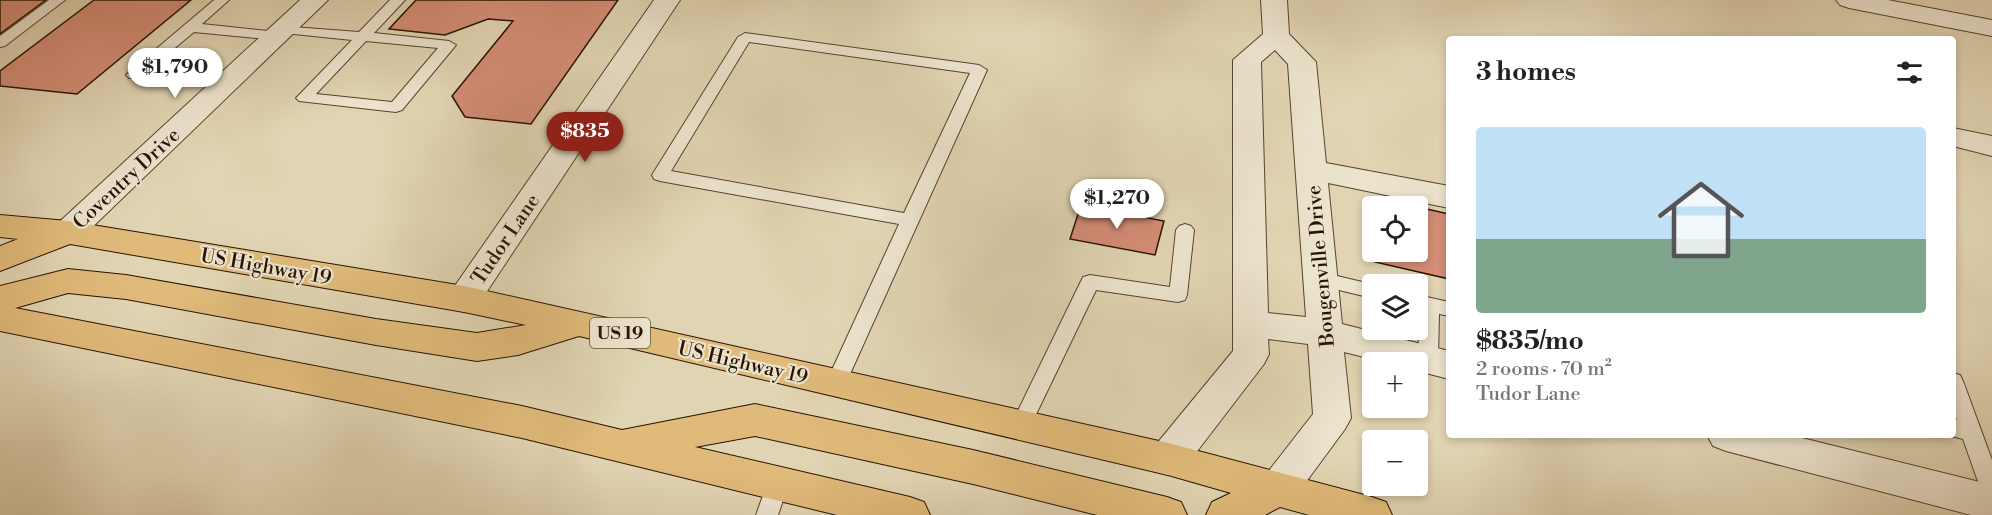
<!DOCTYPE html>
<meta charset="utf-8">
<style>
body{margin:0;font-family:"Libre Bodoni",serif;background:#f2f2f2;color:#222;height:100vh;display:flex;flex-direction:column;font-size:22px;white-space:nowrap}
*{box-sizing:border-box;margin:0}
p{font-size:20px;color:#767676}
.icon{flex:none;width:33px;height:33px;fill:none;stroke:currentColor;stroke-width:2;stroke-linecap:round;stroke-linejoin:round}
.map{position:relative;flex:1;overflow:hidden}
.panel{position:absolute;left:1446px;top:36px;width:510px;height:402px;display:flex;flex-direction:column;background:#fff;border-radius:6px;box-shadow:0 3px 9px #0003}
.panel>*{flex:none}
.tools{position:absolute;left:1362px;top:196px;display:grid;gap:12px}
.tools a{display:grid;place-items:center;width:66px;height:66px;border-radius:6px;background:#fff;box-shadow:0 3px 9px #0003;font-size:30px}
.price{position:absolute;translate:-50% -51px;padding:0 14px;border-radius:21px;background:#fff;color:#222;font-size:20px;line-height:39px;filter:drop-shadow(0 2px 3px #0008)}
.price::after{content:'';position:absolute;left:50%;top:36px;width:18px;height:14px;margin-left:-9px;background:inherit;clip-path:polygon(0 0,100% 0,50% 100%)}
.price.selected{background:#8f2418;color:#fff}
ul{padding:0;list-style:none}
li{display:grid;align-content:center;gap:12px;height:318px;padding:0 30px}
li span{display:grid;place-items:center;height:186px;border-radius:6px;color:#555}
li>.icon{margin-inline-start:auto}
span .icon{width:108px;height:108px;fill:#fffc;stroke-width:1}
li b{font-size:26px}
h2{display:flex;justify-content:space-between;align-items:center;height:72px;padding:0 30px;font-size:26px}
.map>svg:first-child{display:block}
.building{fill:#d48d76;stroke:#281303;stroke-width:1.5}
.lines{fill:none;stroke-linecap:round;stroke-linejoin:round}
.lane-casing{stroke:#56432f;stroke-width:2}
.street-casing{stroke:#56432f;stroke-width:2}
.highway-casing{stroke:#281303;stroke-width:2}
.lane{fill:#ece3cd;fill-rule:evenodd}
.street{fill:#ece3cd;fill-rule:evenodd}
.highway{fill:#e0ba79;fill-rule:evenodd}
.labels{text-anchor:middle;stroke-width:4.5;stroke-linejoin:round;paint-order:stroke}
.shield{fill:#ece3cd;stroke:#635140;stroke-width:1.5}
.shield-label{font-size:18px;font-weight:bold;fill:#281303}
.street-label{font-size:20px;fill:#281303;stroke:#ece3cd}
</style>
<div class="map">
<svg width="1992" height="515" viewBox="0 0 1992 515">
<rect width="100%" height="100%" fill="#e1d4b2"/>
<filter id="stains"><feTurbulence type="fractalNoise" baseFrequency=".00333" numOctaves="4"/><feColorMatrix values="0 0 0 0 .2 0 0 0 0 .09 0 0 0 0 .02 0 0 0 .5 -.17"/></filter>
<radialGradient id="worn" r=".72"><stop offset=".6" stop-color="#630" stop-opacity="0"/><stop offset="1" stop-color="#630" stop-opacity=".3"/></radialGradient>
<path class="building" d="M0,0H46L0,34Z
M94,0H191L77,94L0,86V71Z
M416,0H618L531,124L465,117L452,96L513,21L488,19L445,35L389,29Z
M1382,200L1415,207H1381Z
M1081,205L1164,221L1155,255L1070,239Z
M1418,207L1449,214V279L1375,262L1376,252H1418Z"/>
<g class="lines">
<defs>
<path id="lane" d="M49,0H65L5,46L0,47V36Z
M214,0H229L202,24L277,32L284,36L277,40L194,32L139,78H129L126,75L129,72Z
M390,0H405L374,33L449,41L456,45L402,110L396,112L299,101L296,98L299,95L352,40L284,33L279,32L277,29L279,26L359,32ZM366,41L438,48L392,102L316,94Z
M745,33L979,65L987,70L846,383L843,389L836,391L829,389L826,383L899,224L660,181L654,179L652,175L738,37ZM749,42L970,73L904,213L671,171Z
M1185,224L1191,226L1194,230L1187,295L1185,300L1178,302L1096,290L1028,431L1021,434L1014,431L1011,425L1083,277L1090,275L1170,287L1176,230L1179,226Z
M1320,272L1375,285H1372V298L1314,284L1311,279L1314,274Z
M1418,295L1449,302V316L1439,314L1438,359L1435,364L1428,367L1421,364L1418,359L1420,309H1418Z
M1953,373L1960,375L1963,381L1992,460V499L1984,497L1981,490L1963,439L1948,435H1953V419L1957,420L1953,410Z
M778,474L786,476L789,483L778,515H756L770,476Z"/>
<path id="street" d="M300,0H328L79,240L68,243L57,240L52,232L57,224Z
M654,0H680L476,308L464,312L452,308L447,299L452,290Z
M1261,0H1287L1289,34L1316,62L1326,163L1449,186V208L1328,183L1342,324L1449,351V379L1418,371V363H1388L1344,352L1351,418L1345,429L1292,501L1278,506L1264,501L1258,489L1264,477L1313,414L1308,344L1268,339L1269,354L1264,364L1182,471L1168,475L1154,471L1149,459L1154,447L1233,351V60L1263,34ZM1275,50L1288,64L1306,317L1268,313L1261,62Z
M1836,0H1888L1992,20V36L1849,8L1840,5Z
M1953,128L1992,136V156L1953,146Z
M1707,435H1790L1992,485V515H1971L1726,451L1713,446Z"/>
<path id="highway" d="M0,215L68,221L464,286L1168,443L1372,497L1386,502L1392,515H1309L1280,507L1265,515H1206L1212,502L1231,493L1168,475L579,336L518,355L477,361L376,345L126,299L68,293L15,308L522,406L622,430L755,404L973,450L1167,497L1181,502L1187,515H1097L973,484L755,436L695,447L910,497L924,502L930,515H837L522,438L0,331V286L68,269L126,275L376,319L477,333L526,325L464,312L70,244L0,271V246L18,239L0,237Z"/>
</defs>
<use href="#lane" class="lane-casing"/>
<use href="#street" class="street-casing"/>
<use href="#highway" class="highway-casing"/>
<use href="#lane" class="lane"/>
<use href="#street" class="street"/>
<use href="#highway" class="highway"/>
</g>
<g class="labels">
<rect class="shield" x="590" y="318" width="60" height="30" rx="4.5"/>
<g class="shield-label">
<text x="620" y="339">US 19</text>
</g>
<g class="street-label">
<text transform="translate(126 178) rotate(-43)" y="7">Coventry Drive</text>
<text transform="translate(505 239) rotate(-56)" y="7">Tudor Lane</text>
<text transform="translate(266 266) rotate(10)" y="7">US Highway 19</text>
<text transform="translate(1320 266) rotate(-95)" y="7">Bougenville Drive</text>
<text transform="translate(743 362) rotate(13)" y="7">US Highway 19</text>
</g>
</g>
<rect width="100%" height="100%" filter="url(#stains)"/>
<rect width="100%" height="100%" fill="url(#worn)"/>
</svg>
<div class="tools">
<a><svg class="icon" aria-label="locate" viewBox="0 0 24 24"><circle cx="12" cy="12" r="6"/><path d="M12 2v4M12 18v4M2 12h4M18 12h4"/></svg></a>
<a><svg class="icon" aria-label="layers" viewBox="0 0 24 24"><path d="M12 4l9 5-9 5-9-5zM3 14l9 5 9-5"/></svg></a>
<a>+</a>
<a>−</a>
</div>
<b class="price" style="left:175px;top:99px">$1,790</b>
<b class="price selected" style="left:585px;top:163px">$835</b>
<b class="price" style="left:1117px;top:230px">$1,270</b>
<section class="panel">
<h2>3 homes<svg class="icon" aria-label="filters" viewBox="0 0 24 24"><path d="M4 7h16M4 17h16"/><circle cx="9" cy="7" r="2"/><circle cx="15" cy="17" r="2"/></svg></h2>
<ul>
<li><span style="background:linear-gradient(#bfe0f5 60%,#7fa58c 0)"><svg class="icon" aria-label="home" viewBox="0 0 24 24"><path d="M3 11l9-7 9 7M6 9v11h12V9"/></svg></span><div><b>$835/mo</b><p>2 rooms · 70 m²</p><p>Tudor Lane</p></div></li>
</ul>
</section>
</div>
